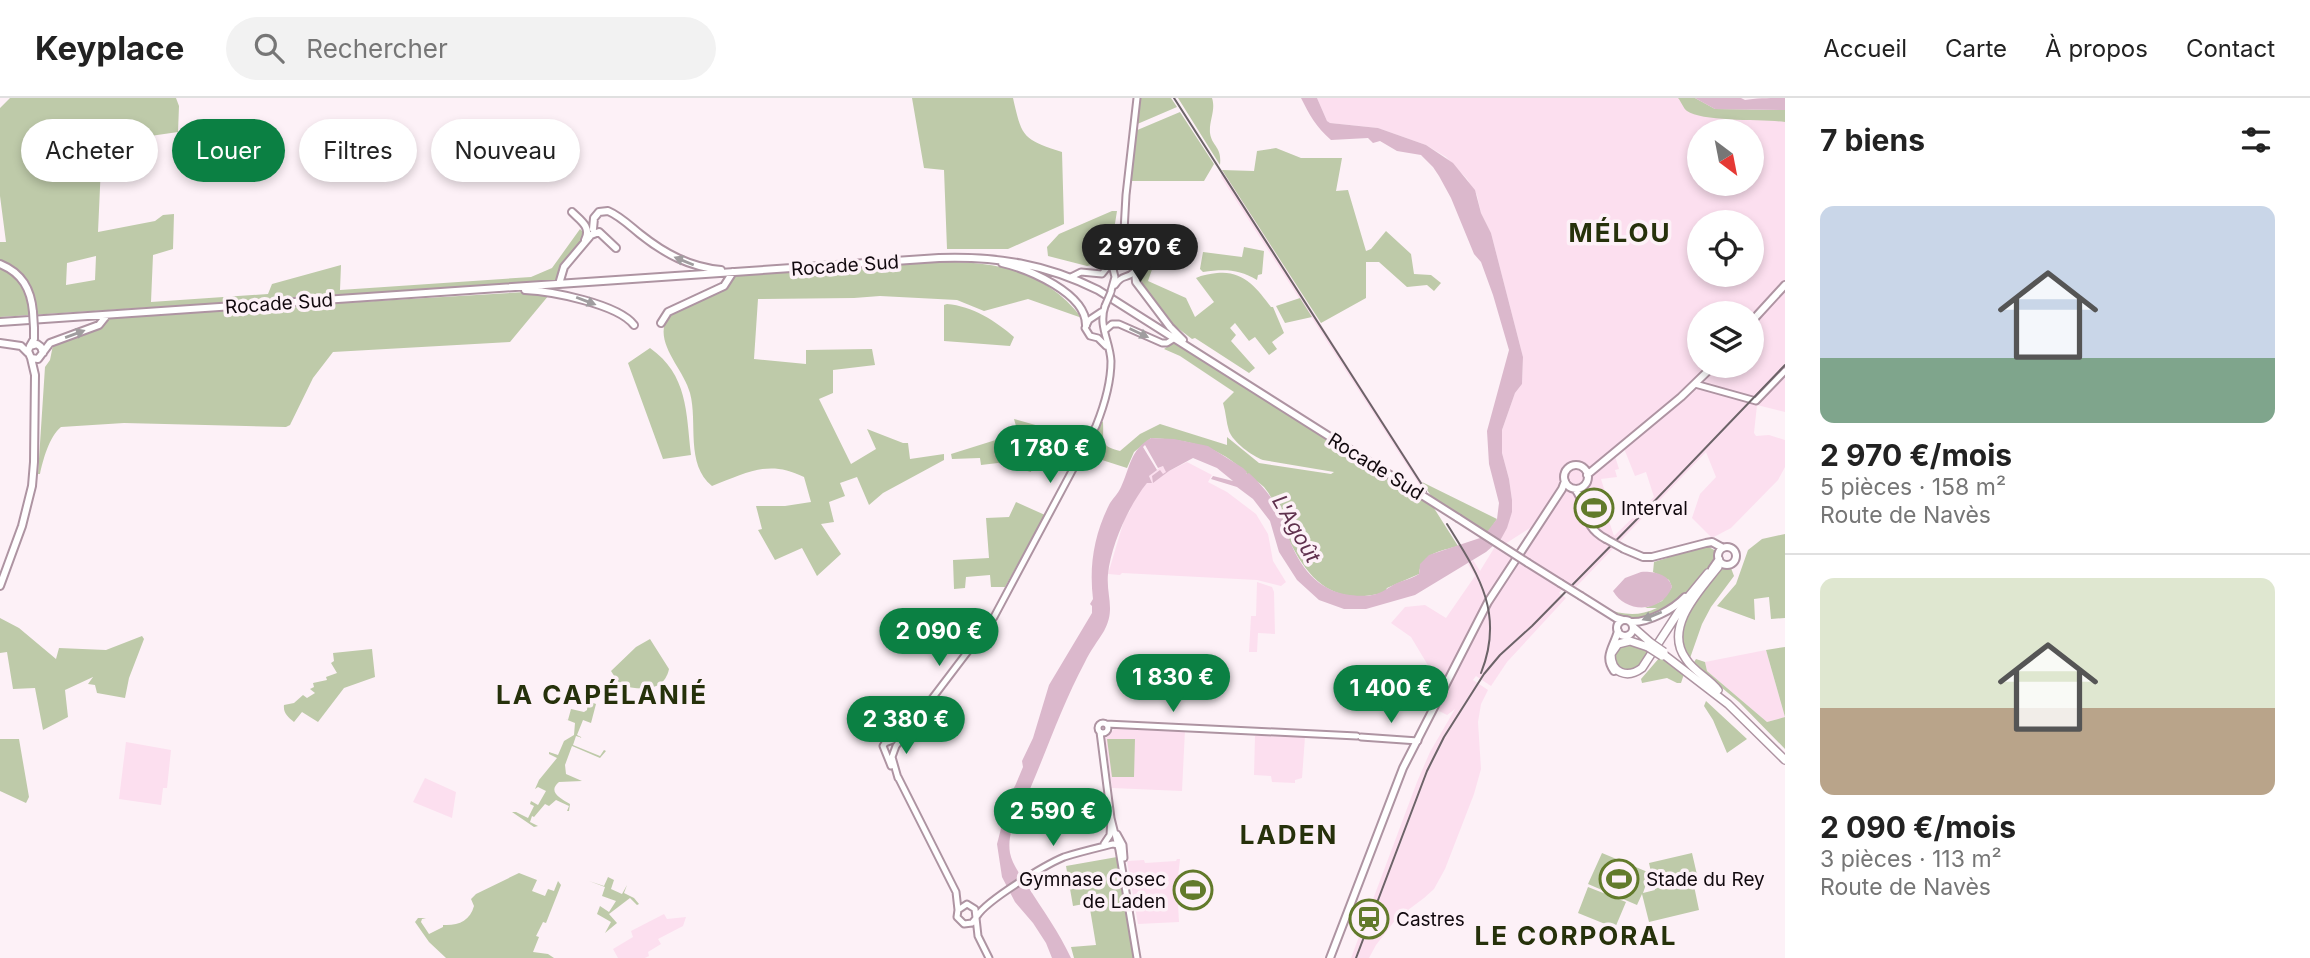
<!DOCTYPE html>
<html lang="fr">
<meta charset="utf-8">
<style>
body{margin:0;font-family:Inter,sans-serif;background:#f2f2f2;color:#222;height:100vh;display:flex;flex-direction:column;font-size:26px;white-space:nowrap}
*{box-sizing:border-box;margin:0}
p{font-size:23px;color:#767676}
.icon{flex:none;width:38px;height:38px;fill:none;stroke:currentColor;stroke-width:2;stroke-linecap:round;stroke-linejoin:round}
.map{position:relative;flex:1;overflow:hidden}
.sheet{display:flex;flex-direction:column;background:#fff;width:525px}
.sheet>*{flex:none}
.banner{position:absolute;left:21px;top:21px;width:665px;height:63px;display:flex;gap:14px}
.needle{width:46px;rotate:148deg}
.controls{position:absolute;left:1687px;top:21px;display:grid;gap:14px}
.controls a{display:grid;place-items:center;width:77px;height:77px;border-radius:50%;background:#fff;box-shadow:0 4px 10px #0003;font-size:35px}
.price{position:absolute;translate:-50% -60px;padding:0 16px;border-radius:24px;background:#0b8043;color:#fff;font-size:23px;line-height:46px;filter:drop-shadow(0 2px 4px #0008)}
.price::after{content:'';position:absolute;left:50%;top:42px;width:21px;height:16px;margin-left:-10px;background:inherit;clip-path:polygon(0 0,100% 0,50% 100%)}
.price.on{background:#222;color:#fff}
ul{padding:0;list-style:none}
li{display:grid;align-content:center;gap:14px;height:371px;padding:0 35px}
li+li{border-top:2px solid #e0e0e0}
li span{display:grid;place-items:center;height:217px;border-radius:14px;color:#555}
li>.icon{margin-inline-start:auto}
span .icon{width:126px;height:126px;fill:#fffc;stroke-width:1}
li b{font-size:30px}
h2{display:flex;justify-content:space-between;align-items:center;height:84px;padding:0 35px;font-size:30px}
.chip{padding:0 24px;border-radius:32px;background:#fff;box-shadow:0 4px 10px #0003;font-size:24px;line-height:63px}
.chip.on{background:#0b8043;color:#fff}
header{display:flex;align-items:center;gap:42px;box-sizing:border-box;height:98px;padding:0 35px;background:#fff;border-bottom:2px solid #e0e0e0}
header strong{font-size:33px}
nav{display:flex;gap:38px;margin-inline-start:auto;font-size:24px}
.search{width:490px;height:63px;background:#f2f2f2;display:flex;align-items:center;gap:18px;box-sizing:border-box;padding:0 24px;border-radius:38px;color:#767676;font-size:26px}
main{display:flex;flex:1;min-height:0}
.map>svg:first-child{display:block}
.built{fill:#fcdfef;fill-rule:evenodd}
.green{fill:#becaa9;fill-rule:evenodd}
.water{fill:#dbb8cc}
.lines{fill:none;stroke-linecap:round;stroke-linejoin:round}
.secondary-casing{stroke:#ae94a2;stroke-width:9}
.primary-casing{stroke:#ae94a2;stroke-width:10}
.trunk-casing{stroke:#ae94a2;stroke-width:10}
.secondary{stroke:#fff;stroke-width:5}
.primary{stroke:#fff;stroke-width:6}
.trunk{stroke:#fff;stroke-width:7}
.rail{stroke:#6c6368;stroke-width:2}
.secondary-bridge-casing{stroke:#ae94a2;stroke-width:9;stroke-linecap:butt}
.primary-bridge-casing{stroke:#ae94a2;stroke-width:10;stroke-linecap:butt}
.trunk-bridge-casing{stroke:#ae94a2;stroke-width:10;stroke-linecap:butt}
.secondary-bridge{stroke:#fff;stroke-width:5}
.primary-bridge{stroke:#fff;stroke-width:6}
.trunk-bridge{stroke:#fff;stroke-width:7}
.oneway{fill:#a09d9f}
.labels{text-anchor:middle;stroke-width:7;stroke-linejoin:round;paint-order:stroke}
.street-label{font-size:19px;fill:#11090e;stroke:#fdf1f7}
.poi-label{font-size:19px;fill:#11090e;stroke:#fdf1f7;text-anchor:start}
.water-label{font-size:21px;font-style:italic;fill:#5f304d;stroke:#fdf1f7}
.district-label{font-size:26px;font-weight:bold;letter-spacing:2px;fill:#26310b;stroke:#fdf1f7}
</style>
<header>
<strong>Keyplace</strong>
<div class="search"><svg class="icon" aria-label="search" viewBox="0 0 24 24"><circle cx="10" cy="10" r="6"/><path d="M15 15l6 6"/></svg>Rechercher</div>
<nav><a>Accueil</a><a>Carte</a><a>À propos</a><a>Contact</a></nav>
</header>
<main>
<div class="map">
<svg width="1785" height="860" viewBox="0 0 1785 860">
<rect width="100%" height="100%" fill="#fdf1f7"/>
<path class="built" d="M1317,0H1684L1785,18V314L1757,307L1754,335L1756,338L1769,337L1785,342V369L1778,382L1731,430L1712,440L1692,420L1700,396L1716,379L1706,354L1575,490L1517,454L1530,430L1505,446L1501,441L1512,414V402L1509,381L1502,355V332L1515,295L1522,286L1523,259L1491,135L1481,115L1477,97L1467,81L1446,59L1426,47L1378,30L1330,25L1327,23ZM1699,33H1752V86H1699ZM1699,124H1752V177H1699ZM1699,215H1752V268H1699ZM1623,348L1635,378L1646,374L1654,399L1614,438L1601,399L1606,397L1601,381L1617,379L1615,372L1619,371L1614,355Z
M1222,72L1427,392L1424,394L1221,79Z
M1187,364L1212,377L1208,384L1227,394L1256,416L1268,436L1273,463L1286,484L1281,488L1257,482L1122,475L1120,477L1108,476L1125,419L1130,413L1131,405L1141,392L1147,385H1152L1149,378L1162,368L1169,373Z
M1496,447L1563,490L1559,495L1566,500L1507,564L1491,588L1476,578L1473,582L1488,592L1481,606L1478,624L1481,671L1474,696L1445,771L1434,791L1424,800L1396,821L1376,847L1369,860H1351L1417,684L1430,654L1455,611L1447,617L1435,611L1441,599L1435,596L1429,569L1411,539L1391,525L1405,509L1425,507L1446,520L1475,478L1468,466L1473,462L1480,473Z
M1257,484L1272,489L1274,494L1275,536L1258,535L1257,554H1249L1251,518H1256Z
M1766,552L1785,619L1767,624L1707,573L1705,564Z
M1116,629L1185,632L1182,693L1112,690L1105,641Z
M1255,638L1305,639L1302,680L1295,682V685L1272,684L1271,678L1254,677Z
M126,644L171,652L167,690H163L161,707L119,701Z
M425,680L456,694L452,720L413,704Z
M1177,761H1180L1177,788L1179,824L1138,826L1127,763L1144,762L1145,765L1176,763Z
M664,816L667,821L686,819L683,828L658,841L661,846L648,854L649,858L645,860H618L613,851L633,839L631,833Z"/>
<path class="green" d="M10,0H176L179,8L178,34L102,45L98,134L155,123L163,117L174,116L173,151L153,157L151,204L268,196L272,186L341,167L340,192L531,179L552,170L580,131L586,137L559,173V183L0,219V144H6L0,98V10ZM96,158L95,182L66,187L67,165Z
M912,0H1013C1022,40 1023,41 1062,54L1064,126L1008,151H947L944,72L924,70Z
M1139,0H1171L1177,9L1135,27Z
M1178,0H1212C1216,12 1209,22 1210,35C1212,49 1222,48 1220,67Z
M1678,0H1695L1715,11L1785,12V24C1764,21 1702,24 1687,13C1683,10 1681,3 1678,0Z
M1180,14L1214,66L1204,83H1130L1135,33Z
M1276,50L1301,60H1342L1336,93L1348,92L1366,153L1371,151L1386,133L1411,156L1414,176L1431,177L1441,185L1434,193L1427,187L1407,189L1379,164H1366V200L1321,225L1222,72L1254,73L1257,53Z
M1112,113H1117L1113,138L1101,153L1098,166L1087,168L1048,158L1047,149L1059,136Z
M1244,149L1264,153L1262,176L1258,177L1257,182C1239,171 1224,171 1203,174L1200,171L1203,154L1242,159Z
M1156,160L1148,183L1186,200L1195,219L1214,204L1196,180C1202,177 1210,176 1217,175C1243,172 1257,190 1271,209H1273L1284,235L1272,244L1277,251L1269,257L1255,239L1249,243L1235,225L1230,230L1236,237L1231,243L1255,270L1249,275L1195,240L1192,241L1171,225L1138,183C1137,169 1143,163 1156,160Z
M934,164C994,163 1043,170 1082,220L1028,201L984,213L957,202L880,198L854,200L758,201L754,261L806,266V252L872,251L875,267L833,272V295L819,301L851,366L876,351L867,331L903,345H908L910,361L944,356V362L883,395L869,407L857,379L840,385L845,398L829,404L834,424L821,426L841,456L817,478L802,450L775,462L758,432L762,431L756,408H785L811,404L804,379C768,361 747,375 712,388C685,366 698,325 690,295C683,269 651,243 669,217L726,191L736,177Z
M525,194L549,197L510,244L333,254L313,280L290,327L286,329L124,325L61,329C49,339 43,362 40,376H38L45,269L50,262L53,247L102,230L109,219Z
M1300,200L1312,219L1285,225L1276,208Z
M947,206C972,208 996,223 1014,239L1010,248L944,243V207Z
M1174,244L1432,407L1458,448C1441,453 1421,455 1419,476L1387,490L1385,494C1336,509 1309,484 1289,442C1281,423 1277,405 1264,389C1259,384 1252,381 1247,376C1220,348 1189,342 1151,340L1134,354L1127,370L1102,362L1078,366L1100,322L1103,324C1104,343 1099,348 1120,353L1140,336L1160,326L1227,347V339L1259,365L1331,376L1334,374L1263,362C1252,358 1233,344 1229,333C1226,324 1226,314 1223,305L1234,294L1180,258L1164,251Z
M650,250C688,277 686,314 691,357L663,361L628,265Z
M1014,321L1039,328L1032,335L1036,348L1031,374L998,365L981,367L980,360L952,361L951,356L1018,335Z
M1422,384L1497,421L1487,436L1433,401Z
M1016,404L1045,417L1005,489H991L990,477L966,479L965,490L954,491L953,462L989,460L986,420L1009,419Z
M1785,436V520L1771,521L1769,499L1754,501L1755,522L1717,508L1736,486L1748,452L1762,441Z
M1707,448L1716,453V464L1684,498L1670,509L1643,520L1632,522L1627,520H1620L1604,510C1623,517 1638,519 1657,510H1645L1662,503L1672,489L1669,482L1653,474L1654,464L1667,460L1670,457Z
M1724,468L1731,470L1734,478L1711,509L1702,526L1689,563C1684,554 1680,545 1680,535C1682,518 1710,479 1724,468Z
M0,520L19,530L56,561L59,550L106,552L142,538L144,541L129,580L125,600L97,595L95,587L88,586L93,579L65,592L68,619L43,632L35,590L13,591L7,554L0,555Z
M650,541L669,571C664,595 639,592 620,587L611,573L636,549Z
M1625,545L1651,553L1637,571L1625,574L1616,568L1613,556Z
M1785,549V619L1766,552Z
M372,551L375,579L344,590L318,624L302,614L294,624C288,619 283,615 284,607L294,605L303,597L307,600L315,595L310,591L314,589L313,585L327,582L326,579L337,575L331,565L334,563L333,555Z
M1147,557L1173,558L1178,563V571L1171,577C1161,576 1122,575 1147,557Z
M1660,559L1684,576L1681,585H1677L1667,580L1642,585L1641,581Z
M1696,561L1705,564L1707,573L1767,624L1785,619V651L1739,604L1693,566Z
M588,603L596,606L591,625L583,622L577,637L583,640L576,638L573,647L600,658L604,652L606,653L600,660L572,648L565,667L566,676L582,683L559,684C547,694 561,701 570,706L569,713H567L569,708L556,702L549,708L545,706L534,719L532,718L530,724L538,728L534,729L512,714H516L528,720L534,708L530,706L531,703L538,707L546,693L538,689L535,691L539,682L557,660L549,656V654L558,657L564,643L574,637L575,625L565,621L568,622L571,611L584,614L587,612Z
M1706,603L1747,641L1727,655L1713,622L1704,608Z
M0,641H19L29,699L26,705L0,693Z
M1107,641H1135L1134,679H1112Z
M1602,755L1650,775L1643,795L1655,792L1649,765L1692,755L1698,781L1693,783L1699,812L1649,824L1642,796L1637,807L1588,786Z
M1117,759L1135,860H1074L1071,849L1096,847L1089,805L1073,808L1066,768Z
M519,775L537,782L532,793L545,798L548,791L554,793L558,783L561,787L546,825L543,824L536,838L539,839L533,854L548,856L554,860H446L429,844L415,824L418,820H426L422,821L421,824L429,836L443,829V827C458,828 470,823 474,808L471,801L476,796Z
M608,779L614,782L611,791L622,796L627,787L624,795L634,800L639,806L637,807L630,800L609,816L617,825L605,835L611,824L597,816L600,808L609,814L616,803L602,798L605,789L589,783L604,788Z
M1588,789L1626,804L1615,830L1578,815Z"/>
<path class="water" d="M1301,0H1317L1327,23L1330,25L1378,30L1426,47L1453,65L1475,92L1481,115L1491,135L1523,259L1522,286L1515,295L1502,332V355L1509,381L1512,402V414L1507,430L1501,441L1486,454L1415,497L1366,511H1344L1319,502L1297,482L1279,454L1270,423L1253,401L1237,389L1211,381L1213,378L1233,383L1217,370L1193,360L1169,373L1153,385L1152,378L1160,372L1163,376L1166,374L1163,368L1158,370L1145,347L1143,349L1157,372L1149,378L1152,385H1147C1129,407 1111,447 1108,476C1106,498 1116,511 1104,533C1098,543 1090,553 1085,564C1063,605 1048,649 1030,691C1022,710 1006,732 1010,755C1012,766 1021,778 1027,787C1042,811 1059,834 1071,860H1052L1046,845L1033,825L1015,804L1002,779L997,746L1010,696L1015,688L1023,669L1022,663L1033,640L1049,587L1092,515V508L1090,506L1093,501C1089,468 1094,437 1109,407C1112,401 1118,396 1121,389C1130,370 1130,352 1151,340L1174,341L1208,348L1243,370L1247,374L1246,376L1249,375C1261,386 1271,398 1279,412C1283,421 1284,429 1288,438C1299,468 1317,493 1350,497C1368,499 1376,498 1390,489C1398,483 1410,482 1419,476L1420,466L1429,457L1483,439L1497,421L1499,405L1489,366L1487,333L1509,252L1493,197L1481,164L1474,156L1451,100L1439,78L1433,69L1421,57L1397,53L1380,43L1373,45L1368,40L1331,42C1316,29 1309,16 1301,0Z
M1695,0H1741L1745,2C1756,0 1773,0 1785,0V12L1715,11Z
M1641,474C1653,473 1669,476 1672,489C1662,515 1626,516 1613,493L1625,480Z"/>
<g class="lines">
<defs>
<path id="secondary" d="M1071,179L1081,174L1102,176L1110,166
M1115,187C1122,176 1127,181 1134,174C1144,163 1131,157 1128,148C1127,145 1126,139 1125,136
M1111,193L1115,179L1111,163L1120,150L1124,133L1126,97L1137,0
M1101,214L1089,222L1085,230L1090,238L1098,240L1106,248
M1105,232L1112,226H1119L1162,245H1167L1175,240
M1695,286L1756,303L1785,273
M1098 630a5 5 0 1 1 10 0a5 5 0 1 1-10 0Z
M1106,626L1357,638
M1100,634L1111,720L1110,737L1104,746
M1361,639L1418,643
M891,668L883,648L885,645L901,639
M898,679L956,794L958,812
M898,680L892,659L896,648L994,519L1096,328C1104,308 1111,285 1111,263C1110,243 1098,228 1105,208
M1111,720L1119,752L1137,860
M1117,736L1123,747L1124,760
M977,818C987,802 1045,767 1064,759C1080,754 1097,750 1113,746L1118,747
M976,820L972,825L964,826L957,819L958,812L967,806L975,811L978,838L989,860"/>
<path id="primary" d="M572,114C580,122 592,129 585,142
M593,131L594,120L599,114L608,113C620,118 630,128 640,136C665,156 690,169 721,172
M1002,165C1028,171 1086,195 1086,227
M0,166C22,175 31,191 33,214
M1135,173L1136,184L1170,229L1183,242
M559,186L564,169L591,137L599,134L616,150
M525,192C551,193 618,206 634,227
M1752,223L1785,187
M0,224L939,160C996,158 1046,166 1098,192L1458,420
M661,225L668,214L724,188L733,174
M0,245L21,248L28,255
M30,248L34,241V230
M43,255L41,249L37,246L30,248L28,253L31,260L38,261L50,245L99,227L107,217
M1564 379a12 12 0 1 1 24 0a12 12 0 1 1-24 0Z
M1587,377L1681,299L1713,268
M1575,391C1590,410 1580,427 1606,441
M1718 458a9 9 0 1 1 18 0a9 9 0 1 1-18 0Z
M1624,451L1643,459H1652L1706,445L1712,444L1723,450
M1528,465L1560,485
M1712,471L1719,461
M0,488L22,428L32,388L34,364L35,277L31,260
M1581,498L1616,520L1623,522
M1617 530a8 8 0 1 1 16 0a8 8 0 1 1-16 0Z
M1631,524C1648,525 1674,511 1685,499
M1614,573C1603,558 1614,549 1618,533
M1330,860L1403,670L1488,504L1562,391L1565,383"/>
<path id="trunk" d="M1634,530L1651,545
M1648,549L1630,543L1618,546L1611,556C1611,575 1627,581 1642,570L1689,498L1708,475
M1663,556L1728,606L1785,662
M1718,592C1709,580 1694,574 1686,561C1663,530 1699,493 1718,469"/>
</defs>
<use href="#secondary" class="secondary-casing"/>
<use href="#primary" class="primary-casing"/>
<use href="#trunk" class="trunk-casing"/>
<use href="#secondary" class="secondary"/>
<use href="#primary" class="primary"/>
<use href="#trunk" class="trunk"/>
<path class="rail" d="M1174,0L1426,393
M1447,426C1478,476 1505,515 1481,575
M1356,860L1427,673L1444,639L1484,576L1500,557L1532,528L1644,414L1785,267"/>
<defs>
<path id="secondary-bridge" d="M1105,208L1111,194"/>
<path id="primary-bridge" d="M33,214L34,230
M1458,420L1528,465
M1606,441L1624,451
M1560,485L1581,498"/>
<path id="trunk-bridge" d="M1651,545L1664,554
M1648,549L1662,558"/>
</defs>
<use href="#secondary-bridge" class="secondary-bridge-casing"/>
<use href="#primary-bridge" class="primary-bridge-casing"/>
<use href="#trunk-bridge" class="trunk-bridge-casing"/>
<use href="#secondary-bridge" class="secondary-bridge"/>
<use href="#primary-bridge" class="primary-bridge"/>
<use href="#trunk-bridge" class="trunk-bridge"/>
</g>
<defs><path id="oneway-solid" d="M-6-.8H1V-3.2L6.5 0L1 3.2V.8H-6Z" transform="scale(1.75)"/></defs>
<g class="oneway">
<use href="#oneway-solid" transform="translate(684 163) rotate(-158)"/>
<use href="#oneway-solid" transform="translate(586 203) rotate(21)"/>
<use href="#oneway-solid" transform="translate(1139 235) rotate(25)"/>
<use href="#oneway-solid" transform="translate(75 236) rotate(-20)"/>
<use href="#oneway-solid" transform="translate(1652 518) rotate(158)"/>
</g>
<defs>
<symbol id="stadium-ring" viewBox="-11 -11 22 22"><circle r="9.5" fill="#fdf1f7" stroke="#627a2b" stroke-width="1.5"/><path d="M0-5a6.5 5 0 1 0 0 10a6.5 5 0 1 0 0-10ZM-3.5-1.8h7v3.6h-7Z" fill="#627a2b"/></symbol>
<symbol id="station-ring" viewBox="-11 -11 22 22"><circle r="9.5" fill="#fdf1f7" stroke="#627a2b" stroke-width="1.5"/><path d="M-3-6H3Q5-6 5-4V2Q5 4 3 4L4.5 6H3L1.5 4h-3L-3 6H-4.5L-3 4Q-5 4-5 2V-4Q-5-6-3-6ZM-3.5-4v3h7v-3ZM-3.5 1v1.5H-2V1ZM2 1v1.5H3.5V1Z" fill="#627a2b"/></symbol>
</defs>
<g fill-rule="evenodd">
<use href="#stadium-ring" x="1572" y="388" width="44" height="44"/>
<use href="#stadium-ring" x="1597" y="759" width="44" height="44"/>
<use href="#stadium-ring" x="1171" y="770" width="44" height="44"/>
<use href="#station-ring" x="1347" y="799" width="44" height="44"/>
</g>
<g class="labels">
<g class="street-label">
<text transform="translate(845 167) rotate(-4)" y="7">Rocade Sud</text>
<text transform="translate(279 205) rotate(-4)" y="7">Rocade Sud</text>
<text transform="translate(1376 368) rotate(32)" y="7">Rocade Sud</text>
</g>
<g class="poi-label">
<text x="1621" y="417">Interval</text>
<text x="1166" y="788" text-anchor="end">Gymnase Cosec<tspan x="1166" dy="22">de Laden</tspan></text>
<text x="1646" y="788">Stade du Rey</text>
<text x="1396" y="828">Castres</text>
</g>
<g class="water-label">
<text transform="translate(1296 431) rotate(60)" y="7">L'Agoût</text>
</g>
<g class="district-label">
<text x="1620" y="144">MÉLOU</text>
<text x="602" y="606">LA CAPÉLANIÉ</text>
<text x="1289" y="746">LADEN</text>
<text x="1576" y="847">LE CORPORAL</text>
</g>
</g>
</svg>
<div class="controls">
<a><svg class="needle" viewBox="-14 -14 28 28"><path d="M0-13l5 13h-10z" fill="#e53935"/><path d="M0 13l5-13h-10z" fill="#767676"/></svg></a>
<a><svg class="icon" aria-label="locate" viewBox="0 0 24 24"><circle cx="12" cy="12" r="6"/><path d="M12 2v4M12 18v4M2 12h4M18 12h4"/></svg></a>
<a><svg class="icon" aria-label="layers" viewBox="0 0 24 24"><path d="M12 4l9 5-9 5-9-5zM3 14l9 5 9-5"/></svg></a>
</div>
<b class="price on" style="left:1140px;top:186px">2 970 €</b>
<b class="price" style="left:1050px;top:387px">1 780 €</b>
<b class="price" style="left:939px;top:570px">2 090 €</b>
<b class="price" style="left:1173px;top:616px">1 830 €</b>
<b class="price" style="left:1391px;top:627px">1 400 €</b>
<b class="price" style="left:906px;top:658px">2 380 €</b>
<b class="price" style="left:1053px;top:750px">2 590 €</b>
<div class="banner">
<a class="chip">Acheter</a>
<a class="chip on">Louer</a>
<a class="chip">Filtres</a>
<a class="chip">Nouveau</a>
</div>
</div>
<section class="sheet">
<h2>7 biens<svg class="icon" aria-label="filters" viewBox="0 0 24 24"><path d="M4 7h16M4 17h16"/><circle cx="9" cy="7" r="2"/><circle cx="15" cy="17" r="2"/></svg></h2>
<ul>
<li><span style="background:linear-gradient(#c9d6e8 70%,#7fa58c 0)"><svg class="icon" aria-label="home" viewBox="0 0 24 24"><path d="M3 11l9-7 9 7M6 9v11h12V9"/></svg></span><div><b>2 970 €/mois</b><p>5 pièces · 158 m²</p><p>Route de Navès</p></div></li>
<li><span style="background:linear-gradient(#dfe7d0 60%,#b9a48a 0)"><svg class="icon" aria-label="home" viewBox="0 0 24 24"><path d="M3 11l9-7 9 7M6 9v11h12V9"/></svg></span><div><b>2 090 €/mois</b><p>3 pièces · 113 m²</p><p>Route de Navès</p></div></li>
</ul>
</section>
</main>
